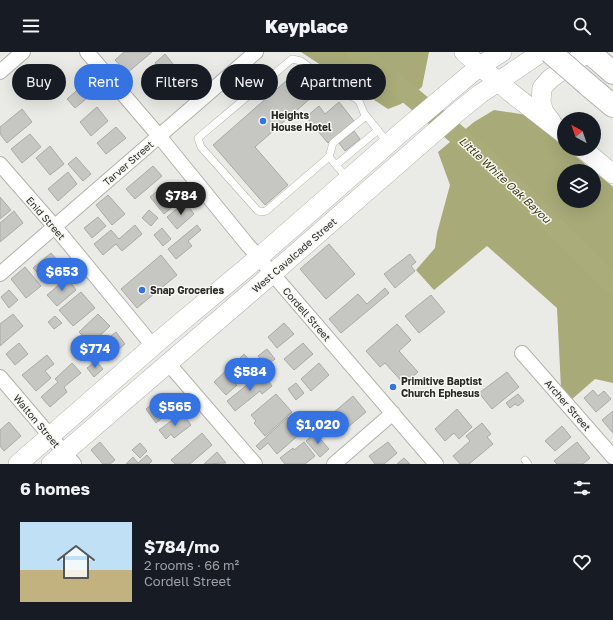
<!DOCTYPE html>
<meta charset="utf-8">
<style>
body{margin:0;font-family:"Golos Text",sans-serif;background:#242831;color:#f1f3f6;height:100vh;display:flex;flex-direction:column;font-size:15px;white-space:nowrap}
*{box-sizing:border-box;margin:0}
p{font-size:13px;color:#9ea1a6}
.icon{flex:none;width:22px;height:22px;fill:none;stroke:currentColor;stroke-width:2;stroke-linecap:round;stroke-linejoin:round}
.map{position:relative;height:412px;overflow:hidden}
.panel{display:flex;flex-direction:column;background:#171b24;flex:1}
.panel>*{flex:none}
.top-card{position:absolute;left:12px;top:12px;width:400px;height:36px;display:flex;gap:8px}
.needle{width:26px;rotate:320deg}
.tools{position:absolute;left:557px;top:60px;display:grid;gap:8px}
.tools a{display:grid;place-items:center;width:44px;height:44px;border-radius:50%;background:#171b24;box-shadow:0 4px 16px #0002;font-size:20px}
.price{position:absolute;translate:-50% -34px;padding:0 9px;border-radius:14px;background:#3473e1;color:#fff;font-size:13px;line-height:26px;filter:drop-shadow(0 1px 2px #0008)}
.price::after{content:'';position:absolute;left:50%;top:24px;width:12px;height:9px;margin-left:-6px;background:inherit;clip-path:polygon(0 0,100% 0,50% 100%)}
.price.active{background:#222;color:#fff}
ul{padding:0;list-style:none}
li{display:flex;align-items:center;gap:12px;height:100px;padding:0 20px}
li+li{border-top:1px solid #363941}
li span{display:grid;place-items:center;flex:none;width:112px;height:80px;border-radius:0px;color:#555}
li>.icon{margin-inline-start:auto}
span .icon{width:48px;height:48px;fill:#fffc;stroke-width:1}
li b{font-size:17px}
h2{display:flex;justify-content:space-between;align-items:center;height:48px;padding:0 20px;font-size:17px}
.tag{padding:0 14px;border-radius:18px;background:#171b24;box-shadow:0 4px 16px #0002;font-size:14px;line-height:36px}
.tag.active{background:#3473e1;color:#fff}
header{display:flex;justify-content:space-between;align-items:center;height:52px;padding:0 20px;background:#171b24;font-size:18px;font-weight:800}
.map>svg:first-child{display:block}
.forest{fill:#a8ab78}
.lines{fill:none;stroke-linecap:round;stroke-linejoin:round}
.river{stroke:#aaad79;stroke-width:20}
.building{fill:#c6c6c2;stroke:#aaaba7}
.service-casing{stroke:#b1b2ae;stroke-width:8}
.minor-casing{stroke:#b1b2ae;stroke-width:16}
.secondary-casing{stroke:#b1b2ae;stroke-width:20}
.motorway-casing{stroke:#b1b2ae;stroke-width:24}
.service{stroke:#fff;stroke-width:7}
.minor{stroke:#fff;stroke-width:14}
.secondary{stroke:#fff;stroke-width:19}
.motorway{stroke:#fff;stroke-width:22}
.motorway-bridge-casing{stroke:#b1b2ae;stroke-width:24;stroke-linecap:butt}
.motorway-bridge{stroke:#fff;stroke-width:22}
.poi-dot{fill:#3473e1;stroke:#f7f7f3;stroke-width:1.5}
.labels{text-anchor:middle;stroke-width:3;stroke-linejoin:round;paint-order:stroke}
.poi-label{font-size:10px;font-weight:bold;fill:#282826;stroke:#f7f7f3;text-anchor:start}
.street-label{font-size:10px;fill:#282826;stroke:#f7f7f3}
.water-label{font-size:11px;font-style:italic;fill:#37380f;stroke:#f7f7f3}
</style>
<header><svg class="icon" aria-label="menu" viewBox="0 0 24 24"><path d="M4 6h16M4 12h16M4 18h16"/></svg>Keyplace<svg class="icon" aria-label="search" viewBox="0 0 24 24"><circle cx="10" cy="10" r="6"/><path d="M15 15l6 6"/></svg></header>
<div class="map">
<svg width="613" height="412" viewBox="0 0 613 412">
<rect width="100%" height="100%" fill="#eaeae6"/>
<path class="forest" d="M301,0H429L422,35L401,52L388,57Z
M494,58L527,63L564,95V97H567L593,119H564V149H594V119L613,135V331L595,327L571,348L561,336L557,256L487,194L434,238L416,218L435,196L437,181L450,133L438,100L474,70Z"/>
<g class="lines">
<path class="river" d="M356,0L400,35L485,106L613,232"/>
</g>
<path class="building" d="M124,0H152L127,21L115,8Z
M165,2L173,12L163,21L155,11Z
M294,22L313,44L255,95L288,133L265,153L213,93Z
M83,33L91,43L75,56L67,47Z
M339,50L354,69L328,91L306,65L319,54L325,62Z
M97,55L108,69L91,84L80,70Z
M22,57L32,70L7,91L0,82V75Z
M116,75L126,86L106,102L97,91Z
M354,79L360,87L345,99L339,91Z
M30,82L41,95L22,111L11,97Z
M50,94L64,112L50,123L36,106Z
M76,105L91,122L83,129L68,112Z
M153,114L162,124L135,147L126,137Z
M68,120L77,132L58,149L48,137Z
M166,132L176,144L167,152L171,156L164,162L150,145Z
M108,143L125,162L112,173L96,153Z
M0,145L11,158L0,167Z
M185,150L194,162L177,177L167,165Z
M149,158L158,166L151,174L142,166Z
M14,159L23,171L0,190V171Z
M98,165L106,174L92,186L84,176Z
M135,173L142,182L122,199L116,192L103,203L94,192L111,178L119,187Z
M197,173L201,178L188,189L192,194L176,207L168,197Z
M162,176L171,187L163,194L154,183Z
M329,192L355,222L326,247L300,217Z
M51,201L61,212L43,227L33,216Z
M410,202L416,210L411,214L415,219L395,236L384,222Z
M161,203L177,223L137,256L121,237Z
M25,215L41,234L26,246L11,227Z
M67,226L76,238L57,254L47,243Z
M385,236L389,241L341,281L329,267L358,242L367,252Z
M9,238L18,248L9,256L1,245Z
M81,240L95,256L73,274L59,258Z
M431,243L445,260L419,281L405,264Z
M13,262L23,274L0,294V272Z
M98,262L110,274L91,292L79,280Z
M55,264L62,271L54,277L48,270Z
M284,271L294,282L277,296L268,285Z
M397,272L411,288L399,299L418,320L404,332L385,311L380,315L366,299Z
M116,280L125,292L107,307L97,295Z
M19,291L28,302L15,313L6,302Z
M303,291L313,302L294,318L284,307Z
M267,297L275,307L266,314L258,304Z
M244,302L260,320L251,327L243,318L241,320L234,312Z
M47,303L54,312L45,319L51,326L36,339L22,323Z
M96,309L103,317L94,325L87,316Z
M72,311L81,321L64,335L67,340L50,355L41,345L58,330L55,327Z
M319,311L329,323L311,339L301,327Z
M229,316L238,325L233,329L237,333L226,343L214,330Z
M507,320L519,335L492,357L479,341Z
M262,321L272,334L262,342L260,339L235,359L227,349Z
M296,331L304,341L296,348L288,337Z
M593,338L598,344L604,339L611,347L596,360L584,346Z
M165,342L176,355L156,371L146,357Z
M276,342L292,360L265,384L254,371L256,369L251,363Z
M518,342L524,349L518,354L515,352L510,356L506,351Z
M353,344L366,360L342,380L338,375L328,384L319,373Z
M457,357L472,375L459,387L454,381L445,389L435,377Z
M613,359V381L602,368Z
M182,361L191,373L174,386L171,382L166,387L159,378Z
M288,365L302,380L277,402L268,391L260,398L256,394Z
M9,370L21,384L4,399L0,394V378Z
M482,371L491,382L487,385L493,392L469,412H460L453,404L470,389L466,384Z
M562,374L571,385L555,399L545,389Z
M202,381L212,393L190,412H175L171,408Z
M315,381L329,397L320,405L306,389Z
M100,390L115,408L110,412H103L91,398Z
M304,390L315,404L305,412H285L280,406L293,396L294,398Z
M388,390L397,401L384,412H375L369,404Z
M577,390L590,406L583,412H557L554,409Z
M140,391L147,399L140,406L132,398Z
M217,400L226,411L204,412Z
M147,403L152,409L149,412H126L133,405L138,411Z
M404,406L410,412H397Z"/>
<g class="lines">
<defs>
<path id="service" d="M329,105L333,91L366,64
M336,113L378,78
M348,127L329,105L266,159L261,160L257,158L201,95L198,86L292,7L301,9L347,43L355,46L359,49L364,61L388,91
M525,408L528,412"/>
<path id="minor" d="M87,0L159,84L246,191L436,412
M0,20L23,0
M0,112L55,175L153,294
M0,222L256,0
M522,301L613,405
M168,311L255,412
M0,325L74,412
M334,412L393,361"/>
<path id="secondary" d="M464,0L510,40L564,82
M551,69L544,60L541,50L542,36L550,27L588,0
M583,97L613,122
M18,412L160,288L258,206L404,78L480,14L502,0
M51,412L272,222L460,58L480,42L542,0"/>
<path id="motorway" d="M589,0L613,21
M588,33L613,54"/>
</defs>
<use href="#service" class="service-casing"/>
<use href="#minor" class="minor-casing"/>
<use href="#secondary" class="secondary-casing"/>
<use href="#motorway" class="motorway-casing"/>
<use href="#service" class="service"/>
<use href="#minor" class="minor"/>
<use href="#secondary" class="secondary"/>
<use href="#motorway" class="motorway"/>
<defs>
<path id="motorway-bridge" d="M550,0L588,33"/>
</defs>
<use href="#motorway-bridge" class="motorway-bridge-casing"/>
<use href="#motorway-bridge" class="motorway-bridge"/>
</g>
<g class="poi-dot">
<circle cx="263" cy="69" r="4"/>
<circle cx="142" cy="238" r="4"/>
<circle cx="393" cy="335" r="4"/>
</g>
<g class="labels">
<g class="poi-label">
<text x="271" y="67">Heights<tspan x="271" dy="12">House Hotel</tspan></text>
<text x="150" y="242">Snap Groceries</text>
<text x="401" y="333">Primitive Baptist<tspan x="401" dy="12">Church Ephesus</tspan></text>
</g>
<g class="street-label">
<text transform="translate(128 111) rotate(-41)" y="4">Tarver Street</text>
<text transform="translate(46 166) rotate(49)" y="4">Enid Street</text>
<text transform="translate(294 203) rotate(-41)" y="4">West Cavalcade Street</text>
<text transform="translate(307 262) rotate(49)" y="4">Cordell Street</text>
<text transform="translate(568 353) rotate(49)" y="4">Archer Street</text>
<text transform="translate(37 369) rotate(50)" y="4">Walton Street</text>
</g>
<g class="water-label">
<text transform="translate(505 128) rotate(43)" y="4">Little White Oak Bayou</text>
</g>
</g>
</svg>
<div class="tools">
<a><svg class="needle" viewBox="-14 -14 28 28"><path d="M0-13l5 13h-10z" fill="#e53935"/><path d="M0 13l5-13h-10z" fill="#9ea1a6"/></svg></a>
<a><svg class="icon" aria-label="layers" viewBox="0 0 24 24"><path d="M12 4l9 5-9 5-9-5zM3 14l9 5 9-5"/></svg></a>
</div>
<b class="price active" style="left:181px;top:164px">$784</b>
<b class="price" style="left:62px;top:240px">$653</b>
<b class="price" style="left:95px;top:317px">$774</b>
<b class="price" style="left:250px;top:340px">$584</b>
<b class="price" style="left:175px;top:375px">$565</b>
<b class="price" style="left:318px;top:393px">$1,020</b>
<div class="top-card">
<a class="tag">Buy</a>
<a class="tag active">Rent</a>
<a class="tag">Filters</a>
<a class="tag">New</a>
<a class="tag">Apartment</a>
</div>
</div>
<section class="panel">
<h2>6 homes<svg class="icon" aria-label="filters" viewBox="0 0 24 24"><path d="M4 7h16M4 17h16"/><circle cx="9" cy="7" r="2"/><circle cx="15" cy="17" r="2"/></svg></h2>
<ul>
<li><span style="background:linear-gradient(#bfe0f5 60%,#c2b280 0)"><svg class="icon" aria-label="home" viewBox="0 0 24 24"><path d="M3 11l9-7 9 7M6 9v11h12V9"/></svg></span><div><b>$784/mo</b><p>2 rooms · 66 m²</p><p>Cordell Street</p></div><svg class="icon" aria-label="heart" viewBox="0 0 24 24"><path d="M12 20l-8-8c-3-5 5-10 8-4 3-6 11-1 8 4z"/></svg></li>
</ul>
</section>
